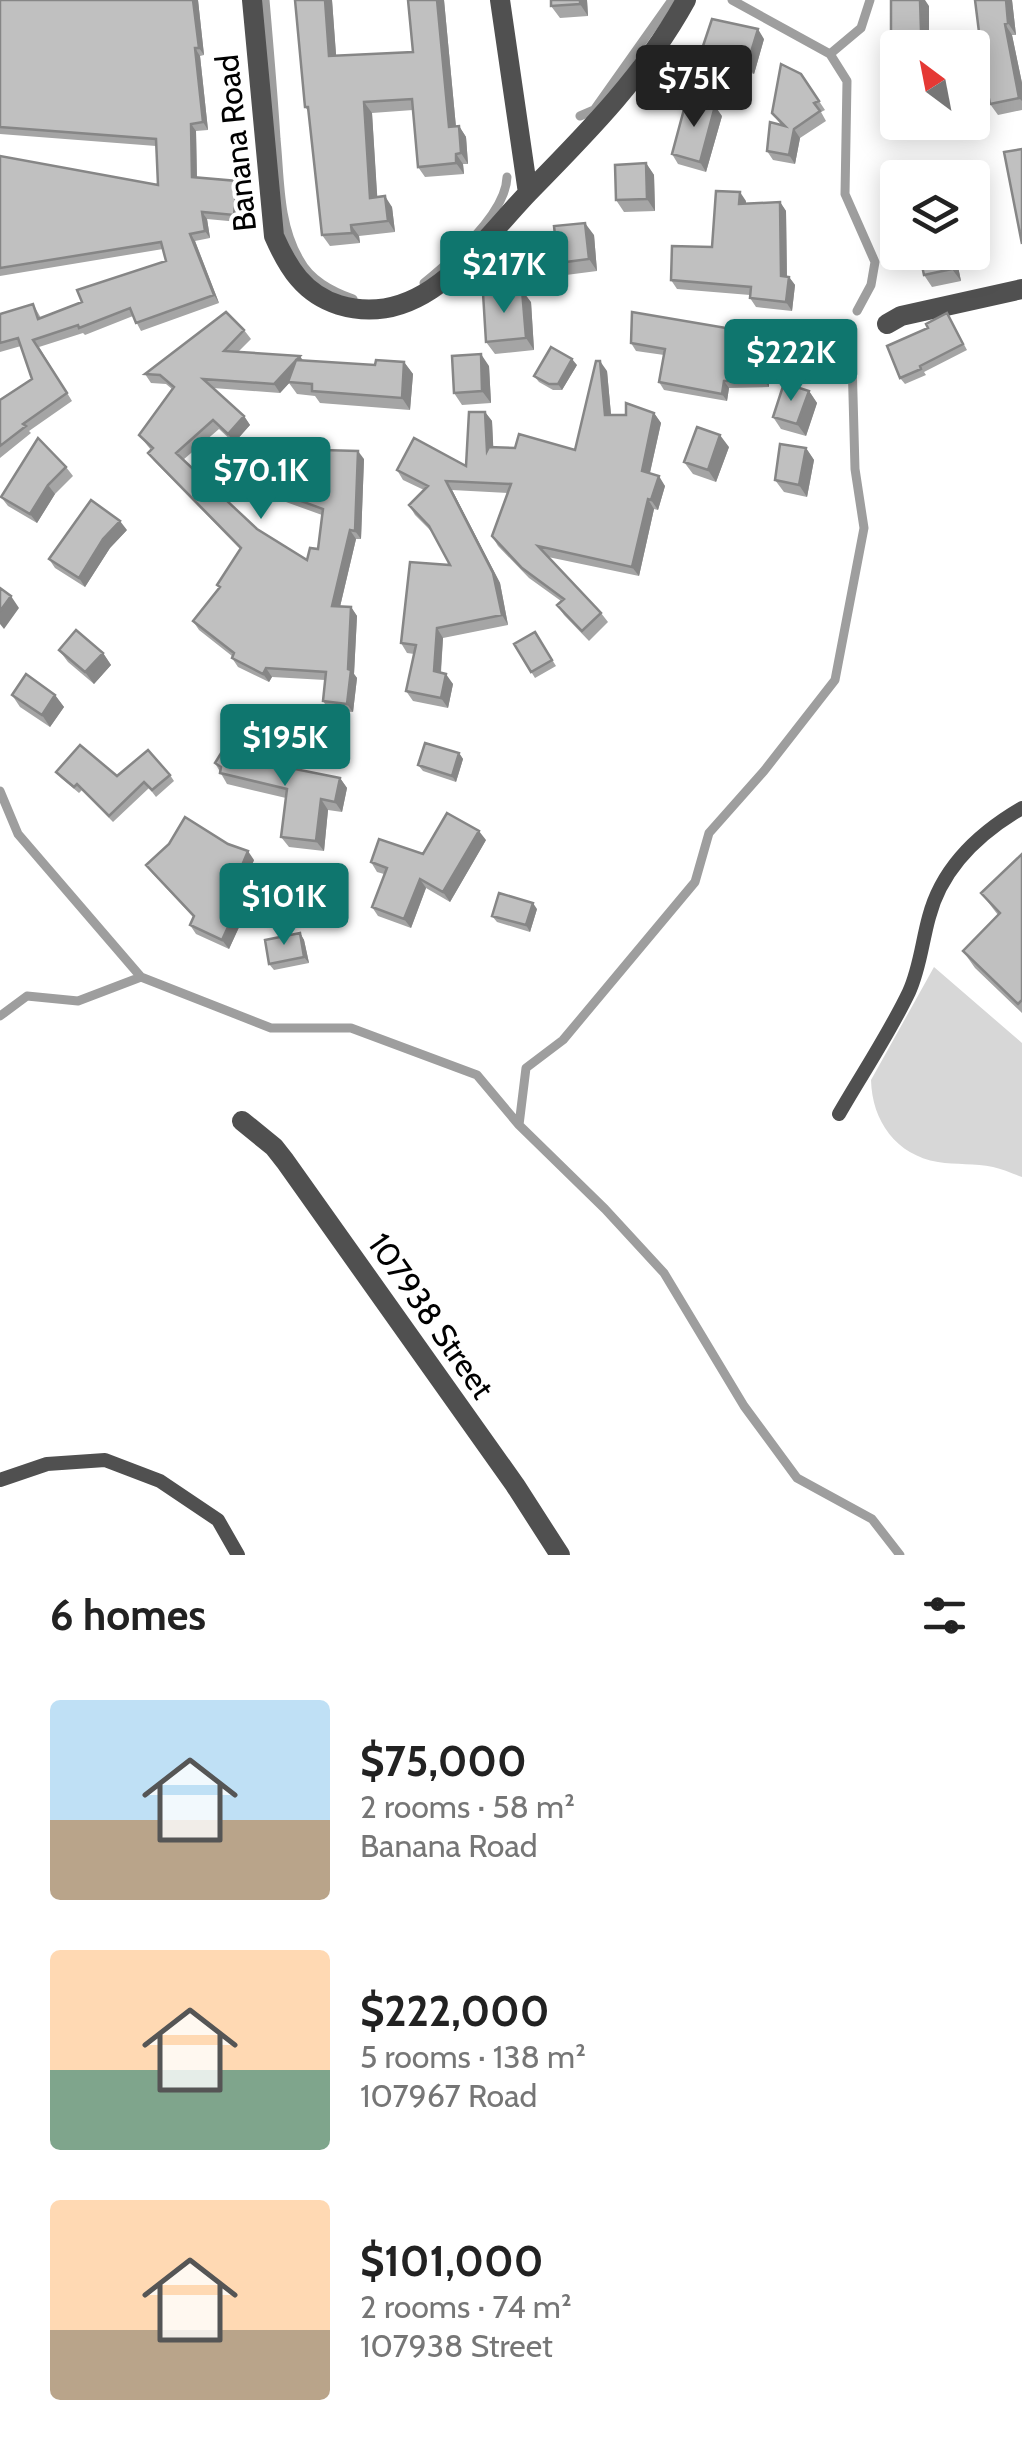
<!DOCTYPE html>
<meta charset="utf-8">
<style>
body{margin:0;font-family:Cabin,sans-serif;background:#f6f6f6;color:#222;height:100vh;display:flex;flex-direction:column;font-size:38px;white-space:nowrap}
*{box-sizing:border-box;margin:0}
p{font-size:32px;color:#767676}
.icon{flex:none;width:55px;height:55px;fill:none;stroke:currentColor;stroke-width:2;stroke-linecap:round;stroke-linejoin:round}
.map{position:relative;height:1555px;overflow:hidden}
.details{display:flex;flex-direction:column;background:#fff;flex:1}
.details>*{flex:none}
.needle{width:65px;rotate:328deg}
.controls{position:absolute;left:880px;top:30px;display:grid;gap:20px}
.controls a{display:grid;place-items:center;width:110px;height:110px;border-radius:10px;background:#fff;box-shadow:0 5px 25px #0003;font-size:50px}
.price{position:absolute;translate:-50% -85px;padding:0 22px;border-radius:10px;background:#0f766e;color:#fff;font-size:32px;line-height:65px;filter:drop-shadow(0 2px 5px #0008)}
.price::after{content:'';position:absolute;left:50%;top:60px;width:30px;height:22px;margin-left:-15px;background:inherit;clip-path:polygon(0 0,100% 0,50% 100%)}
.price.on{background:#222;color:#fff}
ul{padding:0;list-style:none}
li{display:flex;align-items:center;gap:30px;height:250px;padding:0 50px}
li span{display:grid;place-items:center;flex:none;width:280px;height:200px;border-radius:10px;color:#555}
li>.icon{margin-inline-start:auto}
span .icon{width:120px;height:120px;fill:#fffc;stroke-width:1}
li b{font-size:42px}
h2{display:flex;justify-content:space-between;align-items:center;height:120px;padding:0 50px;font-size:42px}
.map>svg:first-child{display:block}
.green{fill:#d7d7d7}
.lines{fill:none;stroke-linecap:round;stroke-linejoin:round}
.stream{stroke:#9e9e9e;stroke-width:9}
.service{stroke:#505050;stroke-width:14}
.minor{stroke:#505050;stroke-width:20}
.wall{fill:#a5a5a5}
.shaded-wall{fill:#868686}
.building{fill:#c0c0c0;stroke:#868686;stroke-width:2.5}
.labels{text-anchor:middle;stroke-width:8;stroke-linejoin:round;paint-order:stroke}
.street-label{font-size:32px;fill:#000;stroke:#fff}
</style>
<div class="map">
<svg width="1022" height="1555" viewBox="0 0 1022 1555">
<rect width="100%" height="100%" fill="#fff"/>
<path class="green" d="M934,967L1022,1043V1177C1013,1174 1003,1169 993,1167C975,1163 956,1165 938,1162C896,1155 872,1121 871,1080Z"/>
<g class="lines">
<path class="stream" d="M265,0C269,46 273,92 276,139C280,178 278,223 299,259C310,280 331,291 353,299
M732,0L830,54L847,81L845,194L875,262L871,285L857,311
M830,54L861,28L870,0
M580,116L594,110L672,0
M424,283C451,261 506,214 507,177
M0,791L18,834L141,977L271,1028H351L477,1075L519,1125L605,1209L664,1273L744,1406L797,1478L872,1519L900,1555
M0,1016L27,996L78,1001L141,977
M519,1125L526,1068L563,1040L695,882L709,833L764,771L835,680L864,528L855,469L852,359"/>
<path class="service" d="M839,1114C862,1074 889,1034 909,992C920,968 922,942 929,917C942,867 979,833 1022,808
M0,1480L47,1464L105,1460L160,1481L218,1520L238,1555"/>
<path class="minor" d="M252,0L274,236C288,268 304,294 339,305C425,331 480,242 531,190C589,131 646,73 686,0
M500,0L528,193
M887,324L901,316L1022,289
M242,1121L274,1147L285,1161L515,1485L560,1555"/>
</g>
<path class="wall" d="M0,0H198L204,55L200,56L208,130L196,131L197,177L237,181L242,188L239,222L207,219L210,238L195,241L219,303L141,331L133,316L85,335L83,333L39,347L72,401L29,431L31,433L0,458V400L32,379L21,346L0,352V314L33,304L41,318L82,302L166,261L163,249L0,276V156L158,185L156,146L0,134Z
M295,0H332L336,56L413,52L408,0H444L456,127L459,126L466,137L468,164H463L464,174L425,177L418,167L413,110L372,113L377,197L392,207L395,232L359,236L360,243L330,246L322,235L309,112L305,107Z
M551,0H587L588,16L560,18L551,6Z
M1012,0L1016,35H1012L1022,83V110L998,115L990,104L979,32Z
M929,6V43L900,44L891,32Z
M764,39L754,74L709,58L702,49Z
M801,74L825,110L821,112L826,121L800,138L795,164L773,160L767,151L782,126L772,113Z
M898,81V122H932L933,125L902,130L894,118Z
M722,116L706,172L678,164L672,154Z
M646,163L654,175L655,211L624,212L616,200Z
M746,201V203L780,202L786,211L787,276L789,277L795,285L792,311L756,307L750,298V295L677,289L671,280L712,247Z
M594,235L597,271L566,275L558,263Z
M955,252L961,281L932,287L924,275Z
M531,302L534,350L495,354L486,342Z
M947,313L967,350L924,372L926,375L905,384L900,378L928,328Z
M732,329L738,337L734,356L769,361V387L729,388L727,401L664,390L659,382L664,355L636,351L631,343Z
M244,330L251,339L238,352L302,360L375,365L404,362L413,374L410,410L320,403L315,396L297,394L289,383L280,393L213,388L244,416L250,425L234,443L219,429L183,460L257,529L307,560L318,549L322,515L261,493L255,484L322,481L364,459L361,539H356L340,607H351L357,616L354,674L357,678L353,712L329,710L323,701L325,680L272,677L269,682L238,667L232,658V656L199,630L193,621L219,588L217,585L240,549L154,461L148,453L151,450L139,435L172,389L166,384L151,383L145,374Z
M577,365L562,390H553L539,382L534,376Z
M489,366L491,403L462,405L454,393Z
M607,371L611,415L654,413L661,423L650,473L665,486L658,510L654,509L639,576L548,557L601,613L608,622L589,641L564,615L557,605L561,601L529,578L498,546L492,536L508,493L452,490L500,583L508,625L443,638L441,673L453,684L448,708L413,701L406,691L414,654L407,653L401,643L450,565L432,532L415,515L409,505L424,490L403,480L397,470L466,466L485,412L492,421L493,447L575,450Z
M809,391L817,403L806,436L781,429L773,417Z
M729,447L716,482L693,474L684,462Z
M806,448L814,460L807,497L784,492L775,480Z
M66,467L73,476L55,494L37,523L8,506L1,497Z
M127,530L110,548L85,587L55,568L49,559Z
M535,632L556,666L535,678L514,644Z
M59,650L103,653L111,665L94,684L68,662Z
M12,695H55L64,707L50,727L20,707Z
M459,753L463,759L456,782L423,771L418,765Z
M247,755L270,761L273,765L340,778L347,788L342,812L328,810L324,851L289,847L281,837L286,798L227,784L215,763Z
M56,772L117,776L170,775L174,781L156,797L149,788L113,822L82,790L79,793L61,778Z
M486,840L450,902L426,888L411,928L378,916L372,907L384,874L377,872L371,862L423,854Z
M1022,854V1013L975,968L963,951L998,915L981,893Z
M254,860L231,915L240,925L229,949L196,934L190,925L193,917L153,874L146,865Z
M537,909L530,932L497,922L492,916Z
M300,933L304,940L309,963L274,970L269,964Z"/>
<path class="shaded-wall" d="M193,0H198L204,55L199,48Z
M325,0H332L337,67L329,56Z
M437,0H444L457,138L449,127Z
M580,0H587L588,16L580,4Z
M920,0H925L929,6V43L921,31Z
M1006,0H1012L1016,35L1008,23Z
M1005,24L1012,35L1022,83V101L1019,98Z
M758,29L764,39L754,74L747,65Z
M195,48L200,56L208,130L203,122Z
M364,102L372,113L378,208L370,198Z
M715,106L722,116L706,172L700,162Z
M191,124L196,131L197,184L192,177Z
M459,126L466,137L468,164L461,153Z
M794,129L800,138L795,164L789,155Z
M456,154L463,164L464,174L456,163Z
M646,163L654,175L655,211L647,199Z
M237,181L242,188L239,222L234,215Z
M740,192L746,201L745,212L739,204Z
M385,196L392,207L395,232L388,221Z
M780,202L786,211L787,284L781,276Z
M202,212L207,219L210,238L205,231Z
M585,223L594,235L597,271L589,259Z
M351,225L359,236L360,243L352,233Z
M190,234L195,241L219,303L214,295Z
M949,252H955L961,281L952,269Z
M789,277L795,285L792,311L786,302Z
M522,290L531,302L534,350L526,338Z
M732,329L738,337L733,364L727,356Z
M481,354L489,366L491,403L482,391Z
M764,354L769,361V387L763,380Z
M300,356L306,365L280,393L274,384Z
M572,359L577,365L562,390L558,384Z
M600,361L607,371L612,425L605,415Z
M404,362L413,374L410,410L402,398Z
M724,381L729,388L727,401L722,394Z
M809,391L817,403L806,436L797,424Z
M485,412L492,421L494,461L487,451Z
M654,413L661,423L648,481L642,471Z
M244,416L250,425L234,443L228,434Z
M720,435L729,447L716,482L708,470Z
M806,448L814,460L807,497L799,485Z
M358,451L364,459L361,539L355,531Z
M659,476L665,486L658,510L651,500Z
M446,481L452,490L500,583L508,625L502,615Z
M48,485L55,494L37,523L30,514Z
M648,499L654,509L639,576L632,567Z
M120,521L127,530L110,548L85,587L79,578L103,539Z
M350,530L356,539L338,615L332,606Z
M11,596L19,608L4,629L0,624V611Z
M351,607L357,616L354,674L357,678L353,712L347,704Z
M437,628L443,638L440,681L434,671Z
M103,653L111,665L94,684L85,672Z
M266,668L272,677L269,682L263,674Z
M446,674L453,684L448,708L441,698Z
M55,695L64,707L50,727L42,715Z
M459,753L463,759L456,782L452,776Z
M340,778L347,788L342,812L335,802Z
M321,799L328,810L324,851L316,841Z
M479,831L486,840L450,902L443,892Z
M248,851L254,860L229,921L223,911Z
M420,879L426,888L411,928L404,919Z
M533,903L537,909L530,932L526,925Z
M233,916L240,925L229,949L222,940Z
M300,933L304,940L309,963L304,957Z"/>
<path class="building" d="M0,0H193L199,48H195L203,122L191,124L192,177L237,181L234,215L202,212L205,231L190,234L214,295L136,323L130,308L79,328L78,325L33,340L67,393L23,424L26,426L0,446V400L32,379L18,338L0,343V314L33,304L38,319L82,302L77,290L166,261L161,242L0,268V156L158,185L156,139L0,127Z
M295,0H325L329,56L413,52L408,0H437L449,127L459,126L461,153L456,154V163L418,167L412,99L364,102L370,198L385,196L388,221L351,225L352,233L322,235L308,107H305Z
M551,0H580V4L551,6Z
M891,0H920L921,31L891,32Z
M975,0H1006L1008,23L1005,24L1019,98L990,104L976,32H979Z
M712,19L758,29L747,65L702,49Z
M781,64L801,74L819,101L814,103L820,111L794,129L789,155L767,151L770,122L785,126L772,113Z
M898,81V117L894,118L889,83Z
M687,98L715,106L700,162L672,154Z
M1022,149V244L1004,152Z
M646,163L647,199L616,200L615,165Z
M716,191L740,192L739,204L780,202L781,276L789,277L786,302L750,298L751,287L671,280L672,246L712,247Z
M585,223L589,259L558,263L554,226Z
M919,252H949L952,269L924,275Z
M522,290L526,338L486,342L483,293Z
M226,312L244,330L224,351L300,356L274,384L203,379L244,416L228,434L213,420L176,453L257,529L307,560L310,548L318,549L323,509L255,484L263,460L322,481L323,450L358,451L355,531L350,530L332,606L351,607L348,669L351,670L347,704L323,701L326,672L266,668L263,674L232,658L234,653L193,621L220,587L217,585L241,548L148,453L153,448L139,435L174,387L160,375L145,374Z
M632,312L732,329L727,356L764,354L763,380L724,381L722,394L659,382L665,349L631,343Z
M947,313L963,344L920,366L921,369L900,378L887,346L928,328L926,324Z
M551,347L572,359L558,384H549L534,376Z
M481,354L482,391L454,393L452,356Z
M296,360L375,365L376,360L404,362L402,398L312,391V384L288,382Z
M596,361H600L605,415H626V403L654,413L642,471L659,476L651,500L648,499L632,567L538,546L601,613L582,631L557,605L564,599L522,568L492,536L511,484L446,481L493,573L502,615L437,628L434,671L446,674L441,698L406,691L416,645L401,643L410,562L450,565L429,526L409,505L428,486L397,470L414,438L466,466L469,412H485L487,451L489,447L515,448L519,434L575,450Z
M784,383L809,391L797,424L773,417Z
M697,427L720,435L708,470L684,462Z
M38,438L66,467L48,485L30,514L1,497Z
M780,444L806,448L799,485L775,480Z
M91,500L120,521L103,539L79,578L49,559Z
M0,588L11,596L0,611Z
M76,630L103,653L85,672L59,650Z
M535,632L552,660L531,672L514,644Z
M26,674L55,695L42,715L12,695Z
M228,742L247,755L270,761V764L340,778L335,802L321,799L316,841L281,837L287,789L220,773L221,767L215,763Z
M425,743L459,753L452,776L418,765Z
M80,745L117,776L148,750L170,775L152,790L144,782L109,816L77,784L74,787L56,772Z
M447,813L479,831L443,892L420,879L404,919L372,907L387,868L371,862L379,839L423,854Z
M185,817L228,844L248,851L223,911L233,916L222,940L190,925L194,916L146,865L169,844Z
M1022,854V1000L1018,1004L963,951L1000,913L981,893Z
M499,893L533,903L526,925L492,916Z
M300,933L304,957L269,964L265,940Z"/>
<g class="labels">
<g class="street-label">
<text transform="translate(236 143) rotate(-96)" y="11">Banana Road</text>
<text transform="translate(431 1316) rotate(55)" y="11">107938 Street</text>
</g>
</g>
</svg>
<div class="controls">
<a><svg class="needle" viewBox="-14 -14 28 28"><path d="M0-13l5 13h-10z" fill="#e53935"/><path d="M0 13l5-13h-10z" fill="#767676"/></svg></a>
<a><svg class="icon" aria-label="layers" viewBox="0 0 24 24"><path d="M12 4l9 5-9 5-9-5zM3 14l9 5 9-5"/></svg></a>
</div>
<b class="price on" style="left:694px;top:130px">$75K</b>
<b class="price" style="left:504px;top:316px">$217K</b>
<b class="price" style="left:791px;top:404px">$222K</b>
<b class="price" style="left:261px;top:522px">$70.1K</b>
<b class="price" style="left:285px;top:789px">$195K</b>
<b class="price" style="left:284px;top:948px">$101K</b>
</div>
<section class="details">
<h2>6 homes<svg class="icon" aria-label="filters" viewBox="0 0 24 24"><path d="M4 7h16M4 17h16"/><circle cx="9" cy="7" r="2"/><circle cx="15" cy="17" r="2"/></svg></h2>
<ul>
<li><span style="background:linear-gradient(#bfe0f5 60%,#b9a48a 0)"><svg class="icon" aria-label="home" viewBox="0 0 24 24"><path d="M3 11l9-7 9 7M6 9v11h12V9"/></svg></span><div><b>$75,000</b><p>2 rooms · 58 m²</p><p>Banana Road</p></div></li>
<li><span style="background:linear-gradient(#ffd9b3 60%,#7fa58c 0)"><svg class="icon" aria-label="home" viewBox="0 0 24 24"><path d="M3 11l9-7 9 7M6 9v11h12V9"/></svg></span><div><b>$222,000</b><p>5 rooms · 138 m²</p><p>107967 Road</p></div></li>
<li><span style="background:linear-gradient(#ffd9b3 65%,#b9a48a 0)"><svg class="icon" aria-label="home" viewBox="0 0 24 24"><path d="M3 11l9-7 9 7M6 9v11h12V9"/></svg></span><div><b>$101,000</b><p>2 rooms · 74 m²</p><p>107938 Street</p></div></li>
</ul>
</section>
